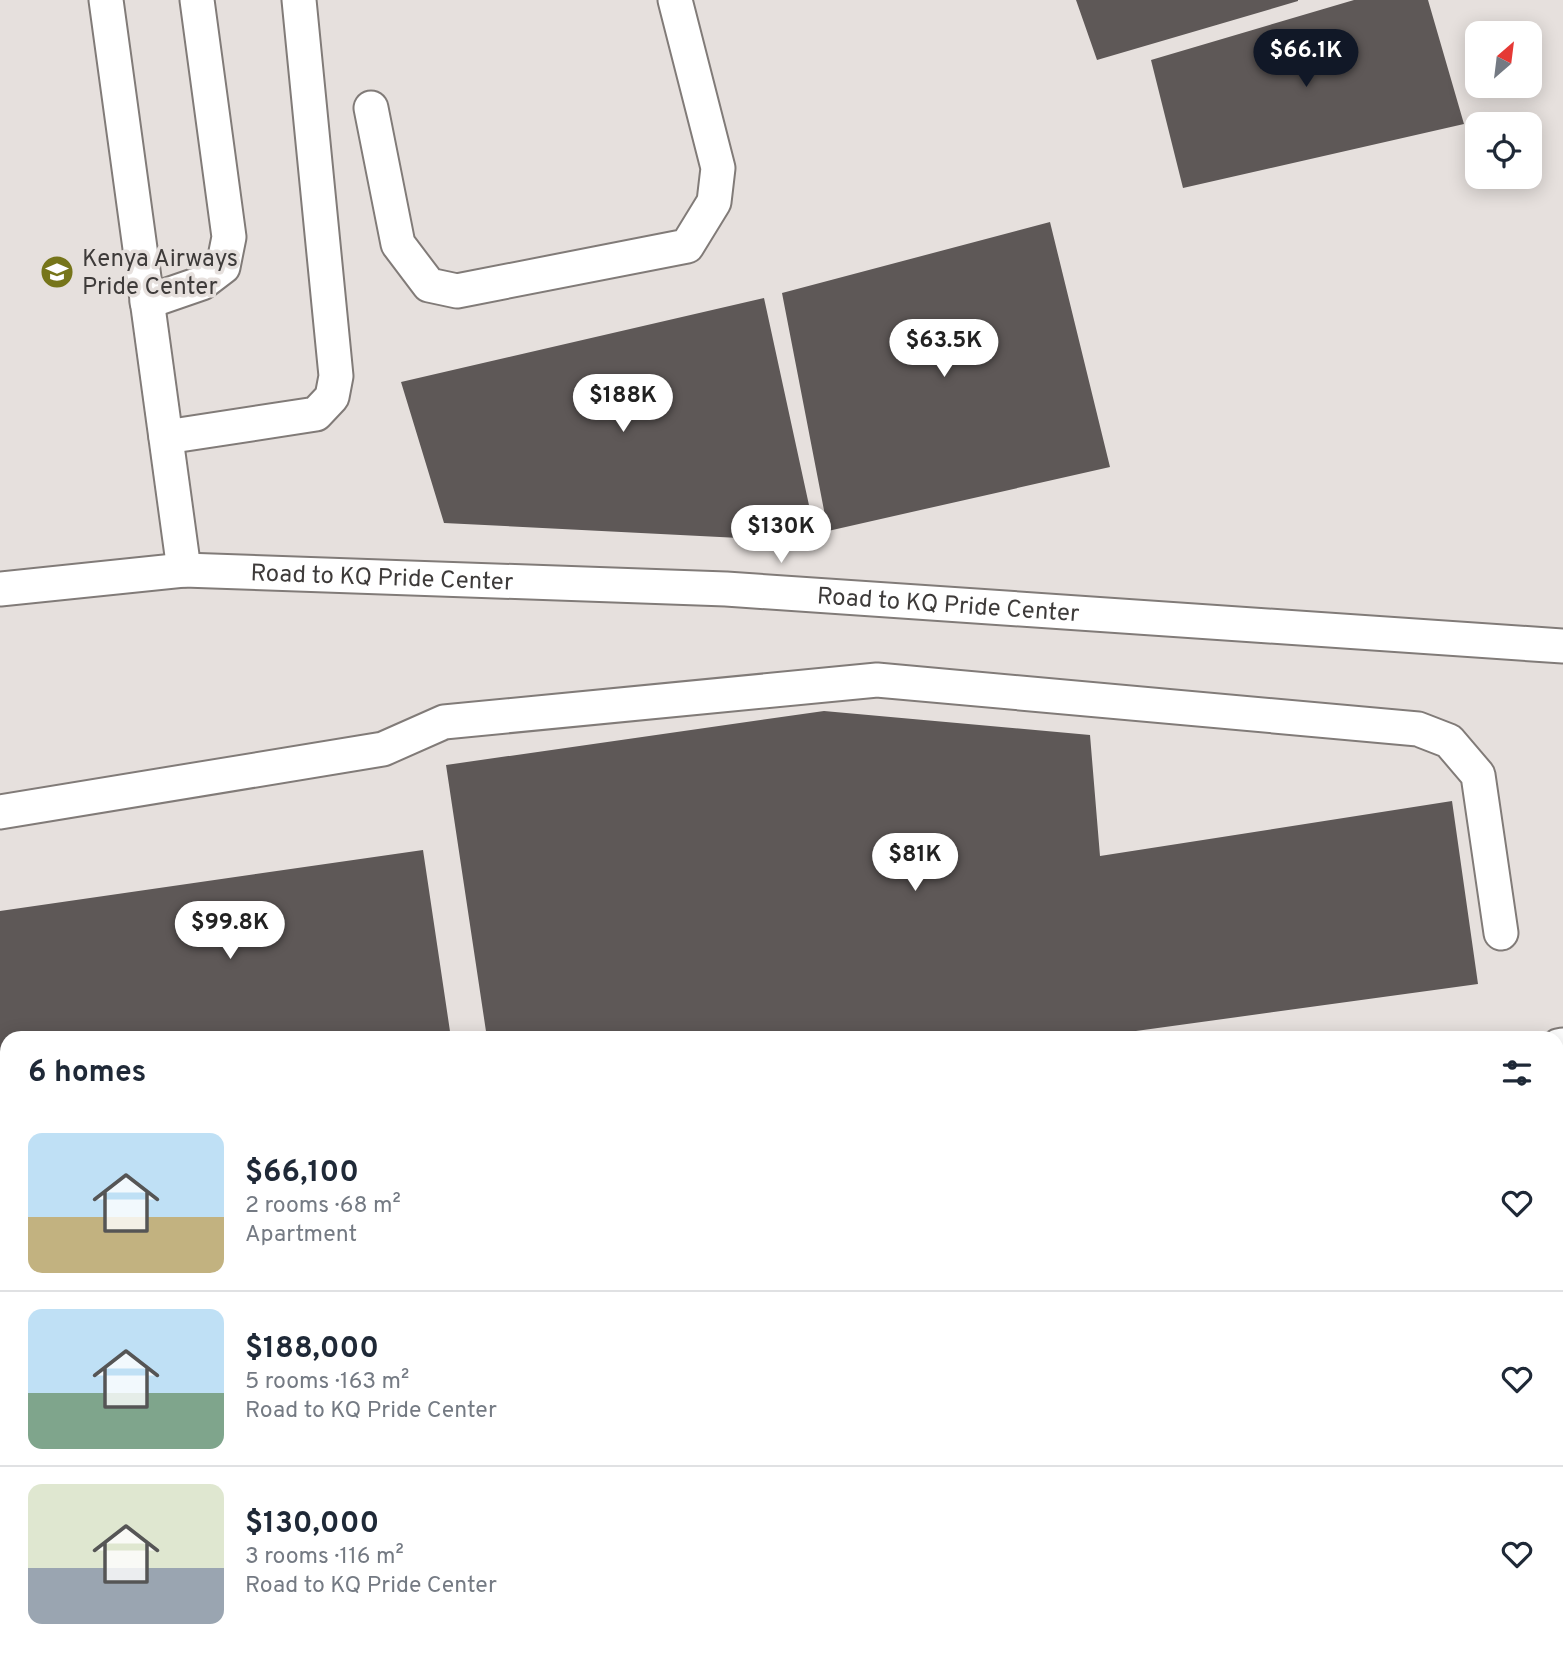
<!DOCTYPE html>
<meta charset="utf-8">
<style>
body{margin:0;font-family:Overpass,sans-serif;background:#f2f2f3;color:#1f2937;height:100vh;display:flex;flex-direction:column;font-size:26px;white-space:nowrap}
*{box-sizing:border-box;margin:0}
p{font-size:23px;color:#747a83}
.icon{flex:none;width:38px;height:38px;fill:none;stroke:currentColor;stroke-width:2;stroke-linecap:round;stroke-linejoin:round}
.map{position:relative;flex:1;overflow:hidden}
.details{position:absolute;left:0px;top:1031px;width:1564px;height:625px;display:flex;flex-direction:column;background:#fff;border-radius:21px 21px 0 0;box-shadow:0 4px 18px #0003}
.details>*{flex:none}
.needle{width:46px;rotate:28deg}
.buttons{position:absolute;left:1465px;top:21px;display:grid;gap:14px}
.buttons a{display:grid;place-items:center;width:77px;height:77px;border-radius:14px;background:#fff;box-shadow:0 4px 18px #0003;font-size:35px}
.price{position:absolute;translate:-50% -60px;padding:0 16px;border-radius:24px;background:#fff;color:#222;font-size:23px;line-height:46px;filter:drop-shadow(0 2px 4px #0008)}
.price::after{content:'';position:absolute;left:50%;top:42px;width:21px;height:16px;margin-left:-10px;background:inherit;clip-path:polygon(0 0,100% 0,50% 100%)}
.price.active{background:#111827;color:#fff}
ul{padding:0;list-style:none}
li{display:flex;align-items:center;gap:21px;height:175px;padding:0 28px}
li+li{border-top:2px solid #e0e1e3}
li span{display:grid;place-items:center;flex:none;width:196px;height:140px;border-radius:14px;color:#555}
li>.icon{margin-inline-start:auto}
span .icon{width:84px;height:84px;fill:#fffc;stroke-width:1}
li b{font-size:30px}
h2{display:flex;justify-content:space-between;align-items:center;height:84px;padding:0 28px;font-size:30px}
.map>svg:first-child{display:block}
.industrial{fill:#e0d2e6}
.building{fill:#5e5857}
.lines{fill:none;stroke-linecap:round;stroke-linejoin:round}
.minor-casing{stroke:#817b78;stroke-width:37}
.minor{stroke:#fff;stroke-width:33}
.rail{stroke:#716d6b;stroke-width:5;stroke-dasharray:10 5;stroke-linecap:butt}
.labels{text-anchor:middle;stroke-width:7;stroke-linejoin:round;paint-order:stroke}
.poi-label{font-size:24px;fill:#3e3b3a;stroke:#e6e0dd;text-anchor:start}
.street-label{font-size:24px;fill:#3e3b3a;stroke:#e6e0dd}
</style>
<div class="map">
<svg width="1563" height="1655" viewBox="0 0 1563 1655">
<rect width="100%" height="100%" fill="#e6e0dd"/>
<path class="industrial" d="M7,1496V1648H1342L1344,1655H0V1497Z"/>
<path class="building" d="M1076,0H1298V1L1097,60Z
M1354,0H1428L1464,124L1183,188L1151,60Z
M1050,222L1110,467L828,531L782,293Z
M764,298L817,542L444,523L401,382Z
M824,711L1090,735L1100,856L1452,801L1478,984L1085,1038H487L446,765Z
M423,850L451,1038H7V1188L0,1189V911Z
M1563,1277V1422H1558V1278Z
M7,1579V1648H511L512,1655H0V1580Z
M688,1648H987L988,1655H689Z
M1074,1648H1198L1200,1655H1053Z"/>
<g class="lines">
<defs>
<g id="minor">
<path d="M106,0L184,570"/>
<path d="M371,108L398,244L429,285L457,291L687,246L714,202L718,168L675,0"/>
<path d="M147,302L202,283L223,267L229,237L197,0"/>
<path d="M166,437L316,414L332,397L336,376L299,0"/>
<path id="s1" d="M0,589L184,570L726,589L1563,646"/>
<path d="M0,812L383,749L444,722L877,680L1418,729L1449,741L1478,775L1501,933"/>
<path d="M1558,1046L1563,1045"/>
<path d="M1558,1459L1563,1458"/>
<path d="M0,1518L7,1517"/>
<path d="M647,1648L648,1655"/>
<path d="M1398,1648L1399,1655"/>
</g>
</defs>
<use href="#minor" class="minor-casing"/>
<use href="#minor" class="minor"/>
<path class="rail" d="M1558,1115L1563,1114
M1558,1135H1563
M0,1334L7,1333
M0,1367L7,1366"/>
</g>
<defs>
<symbol id="university-disc" viewBox="-11 -11 22 22"><circle r="9.5" fill="#76751a" stroke="#e6e0dd"/><path d="M0-5L7-2L0 1L-7-2ZM-4 1L0 2.5L4 1V4Q0 6-4 4Z" fill="#fff"/></symbol>
</defs>
<g fill-rule="evenodd">
<use href="#university-disc" x="38" y="253" width="38" height="38"/>
</g>
<g class="labels">
<g class="poi-label">
<text x="82" y="266">Kenya Airways<tspan x="82" dy="28">Pride Center</tspan></text>
</g>
<g class="street-label">
<text dy="8" stroke="none"><textPath href="#s1" startOffset="383">Road to KQ Pride Center</textPath></text>
<text dy="8" stroke="none"><textPath href="#s1" startOffset="950">Road to KQ Pride Center</textPath></text>
</g>
</g>
</svg>
<div class="buttons">
<a><svg class="needle" viewBox="-14 -14 28 28"><path d="M0-13l5 13h-10z" fill="#e53935"/><path d="M0 13l5-13h-10z" fill="#747a83"/></svg></a>
<a><svg class="icon" aria-label="locate" viewBox="0 0 24 24"><circle cx="12" cy="12" r="6"/><path d="M12 2v4M12 18v4M2 12h4M18 12h4"/></svg></a>
</div>
<b class="price active" style="left:1306px;top:89px">$66.1K</b>
<b class="price" style="left:944px;top:379px">$63.5K</b>
<b class="price" style="left:623px;top:434px">$188K</b>
<b class="price" style="left:781px;top:565px">$130K</b>
<b class="price" style="left:915px;top:893px">$81K</b>
<b class="price" style="left:230px;top:961px">$99.8K</b>
<section class="details">
<h2>6 homes<svg class="icon" aria-label="filters" viewBox="0 0 24 24"><path d="M4 7h16M4 17h16"/><circle cx="9" cy="7" r="2"/><circle cx="15" cy="17" r="2"/></svg></h2>
<ul>
<li><span style="background:linear-gradient(#bfe0f5 60%,#c2b280 0)"><svg class="icon" aria-label="home" viewBox="0 0 24 24"><path d="M3 11l9-7 9 7M6 9v11h12V9"/></svg></span><div><b>$66,100</b><p>2 rooms · 68 m²</p><p>Apartment</p></div><svg class="icon" aria-label="heart" viewBox="0 0 24 24"><path d="M12 20l-8-8c-3-5 5-10 8-4 3-6 11-1 8 4z"/></svg></li>
<li><span style="background:linear-gradient(#bfe0f5 60%,#7fa58c 0)"><svg class="icon" aria-label="home" viewBox="0 0 24 24"><path d="M3 11l9-7 9 7M6 9v11h12V9"/></svg></span><div><b>$188,000</b><p>5 rooms · 163 m²</p><p>Road to KQ Pride Center</p></div><svg class="icon" aria-label="heart" viewBox="0 0 24 24"><path d="M12 20l-8-8c-3-5 5-10 8-4 3-6 11-1 8 4z"/></svg></li>
<li><span style="background:linear-gradient(#dfe7d0 60%,#9aa5b1 0)"><svg class="icon" aria-label="home" viewBox="0 0 24 24"><path d="M3 11l9-7 9 7M6 9v11h12V9"/></svg></span><div><b>$130,000</b><p>3 rooms · 116 m²</p><p>Road to KQ Pride Center</p></div><svg class="icon" aria-label="heart" viewBox="0 0 24 24"><path d="M12 20l-8-8c-3-5 5-10 8-4 3-6 11-1 8 4z"/></svg></li>
</ul>
</section>
</div>
